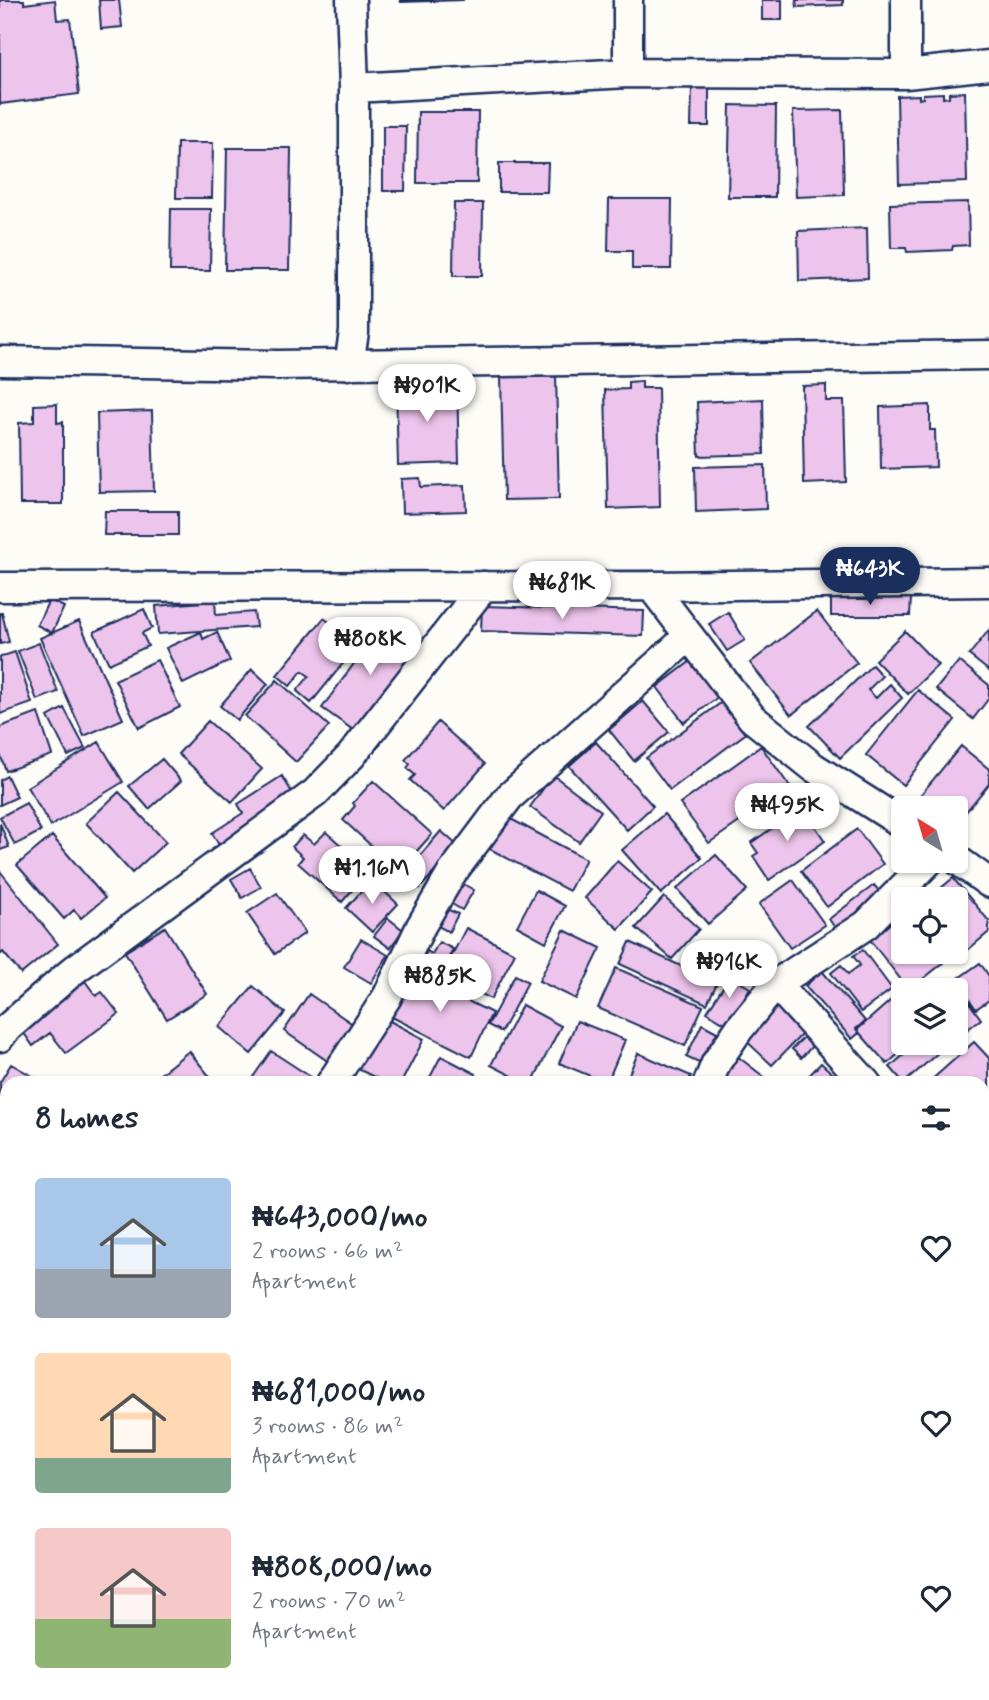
<!DOCTYPE html>
<meta charset="utf-8">
<style>
body{margin:0;font-family:Mynerve,sans-serif;background:#f2f2f3;color:#1f2937;height:100vh;display:flex;flex-direction:column;font-size:26px;white-space:nowrap}
*{box-sizing:border-box;margin:0}
p{font-size:23px;color:#747a83}
.icon{flex:none;width:38px;height:38px;fill:none;stroke:currentColor;stroke-width:2;stroke-linecap:round;stroke-linejoin:round}
.map{position:relative;flex:1;overflow:hidden}
.details{position:absolute;left:0px;top:1076px;width:990px;height:625px;display:flex;flex-direction:column;background:#fff;border-radius:21px 21px 0 0;box-shadow:0 2px 5px #0004}
.details>*{flex:none}
.needle{width:46px;rotate:323deg}
.fabs{position:absolute;left:891px;top:796px;display:grid;gap:14px}
.fabs a{display:grid;place-items:center;width:77px;height:77px;border-radius:7px;background:#fff;box-shadow:0 2px 5px #0004;font-size:35px}
.price{position:absolute;translate:-50% -60px;padding:0 16px;border-radius:24px;background:#fff;color:#222;font-size:23px;line-height:46px;filter:drop-shadow(0 2px 4px #0008)}
.price::after{content:'';position:absolute;left:50%;top:42px;width:21px;height:16px;margin-left:-10px;background:inherit;clip-path:polygon(0 0,100% 0,50% 100%)}
.price.on{background:#1b2f5e;color:#fff}
ul{padding:0;list-style:none}
li{display:flex;align-items:center;gap:21px;height:175px;padding:0 35px}
li span{display:grid;place-items:center;flex:none;width:196px;height:140px;border-radius:7px;color:#555}
li>.icon{margin-inline-start:auto}
span .icon{width:84px;height:84px;fill:#fffc;stroke-width:1}
li b{font-size:30px}
h2{display:flex;justify-content:space-between;align-items:center;height:84px;padding:0 35px;font-size:30px}
.map>svg:first-child{display:block}
.building{fill:#edc4ec;stroke:#1b2f5e;stroke-width:2}
.lines{fill:none;stroke-linecap:round;stroke-linejoin:round}
.minor-casing{stroke:#1b2f5e;stroke-width:33}
.minor{stroke:#fdfcf7;stroke-width:28}
</style>
<div class="map">
<svg width="989" height="1700" viewBox="0 0 989 1700">
<rect width="100%" height="100%" fill="#fdfcf7"/>
<filter id="ink" filterUnits="userSpaceOnUse"><feTurbulence type="fractalNoise" baseFrequency=".0143" numOctaves="2"/><feDisplacementMap in="SourceGraphic" scale="14" xChannelSelector="R" yChannelSelector="G"/><feConvolveMatrix kernelMatrix="1 2 1 2 8 2 1 2 1" color-interpolation-filters="sRGB"/></filter>
<g filter="url(#ink)">
<path class="building" d="M0,0H24V4L55,0L57,20L70,19L79,94L0,104Z
M99,0H119L122,27L101,29Z
M400,0H464L401,2Z
M762,0H782V20H762Z
M796,0H843V5L797,7Z
M692,87H709V126H691Z
M965,92L967,182L899,184L897,96L919,95V99L923,98V94L943,93V98L949,97V93Z
M730,105L776,106L775,197H728Z
M842,110L844,195L796,197L793,111Z
M418,112H478L477,183H417Z
M383,126H406L405,191H383Z
M177,143H213L212,198H176Z
M227,148H291L289,270H225Z
M499,163H548L547,192H499Z
M609,199H672L671,269H632V251H608Z
M968,202L969,245L953,246L952,250L907,252L906,248H891L890,204Z
M454,203H483L482,276H453Z
M171,209H211L210,271H170Z
M867,228L868,278L799,281L798,231Z
M556,376L559,499L504,500L501,377Z
M642,381V388H658L660,507L608,509L605,390L628,389V382Z
M457,383L459,463L398,465L396,385Z
M826,385V401H844L846,482L804,484L802,386Z
M763,399L764,454L699,456L697,402Z
M57,404V423L63,422V504H20L19,423L34,422V405Z
M930,405V430H935L936,467L881,469L880,407Z
M152,411L154,491L99,492L97,413Z
M765,465L766,509L696,512L695,467Z
M420,478L421,487L465,485L466,511L402,513L401,479Z
M105,511H178V535H104Z
M831,597L911,598L910,616H831Z
M49,600L64,607L52,633L37,625Z
M215,601L216,615L254,612L256,627L158,634L156,606Z
M482,606L644,611L643,636L481,631Z
M144,609L152,628L142,633L148,646L109,664L94,632Z
M817,611L857,663L791,715L750,663Z
M728,612L745,640L727,651L709,624Z
M0,613H2L9,642L0,644Z
M324,618L358,645L311,703L297,691L309,676L302,671L290,686L277,675Z
M79,621L123,719L84,736L40,638Z
M384,622L417,646L356,732L322,708Z
M989,630V671L969,655Z
M905,631L938,665L908,694L875,660Z
M201,632L203,639L217,632L230,661L183,684L166,648Z
M39,643L58,692L37,700L18,651Z
M15,652L32,703L0,714V657Z
M157,660L180,707L139,728L115,680Z
M691,661L718,697L684,723L657,687Z
M959,661L989,685V698L973,719L936,689Z
M872,665L882,676L868,690L876,698L890,684L902,698L840,758L809,726Z
M252,669L268,684L237,720L220,706Z
M277,680L329,726L296,762L245,716Z
M918,690L955,720L903,785L866,755Z
M643,701L669,732L634,761L609,730Z
M722,702L745,734L670,790L646,758Z
M64,708L85,748L68,756L48,717Z
M38,713L52,755L6,771L0,754V727Z
M208,721L262,769L232,802L178,754Z
M438,722L485,764L444,811L410,780L415,775L407,768L410,764L405,760Z
M99,742L123,782L51,826L27,787Z
M596,742L653,806L627,830L569,766Z
M761,746L790,787L709,843L680,804Z
M961,746L989,769V784L956,824V808H929L917,799Z
M162,759L181,781L149,809L129,786Z
M553,775L601,811L579,842L530,807Z
M7,776L17,797L0,805V780Z
M282,776L298,802L222,850L212,833L243,813L238,804Z
M373,781L432,834L399,871L343,820L355,806L353,803Z
M119,792L166,842L132,873L86,823Z
M26,803L41,831L15,845L0,817Z
M802,807L825,841L769,880L753,856L758,853L751,843Z
M664,814L702,858L661,894L622,850Z
M507,817L586,859L569,891L490,849Z
M0,823L9,847L0,850Z
M857,829L883,864L827,907L801,871Z
M441,831L458,846L420,888L404,874Z
M326,832L369,870L342,902L298,863L303,857L292,847L303,835L314,844Z
M52,836L105,898L81,918L74,910L64,919L17,865Z
M716,855L747,890L708,924L677,889Z
M617,861L652,892L619,929L585,898Z
M250,868L261,887L242,898L231,879Z
M0,871L58,944L21,974L3,952L0,955Z
M953,878L989,921V932L957,959L952,952H956V900H927Z
M372,880L398,904L372,932L346,908Z
M456,880L474,890L462,910L445,900Z
M793,880L825,925L790,948L759,904Z
M874,885L884,897L837,931L829,919Z
M536,890L565,906L546,942L517,926Z
M277,893L305,933L275,954L247,913Z
M664,897L699,929L672,959L636,928Z
M442,907L458,914L449,932L434,924Z
M903,913V952H934L943,963L909,990L870,940Z
M388,918L403,930L390,948L374,936Z
M165,927L207,994L167,1019L125,952Z
M466,928L515,953L491,999L442,974Z
M564,930L601,948L576,999L539,981Z
M361,939L388,955L371,983L344,967Z
M439,942L453,949L438,979L418,969L427,951L432,954Z
M630,942L717,983L707,1004L620,964Z
M863,950L892,989L861,1012L831,973L841,965L848,974L860,965L853,956Z
M980,963L989,976V1000L976,1009L956,980Z
M616,968L703,1006L685,1046L598,1008Z
M822,971L865,1021L856,1029L859,1033L852,1039L805,986Z
M410,972L492,1013L471,1057L388,1015Z
M515,975L528,982L501,1032L488,1025Z
M730,976L750,988L728,1025L707,1012Z
M952,979L981,1019L956,1038V990H937Z
M85,981L96,996L102,992L119,1014L66,1053L50,1033L33,1046L21,1029Z
M253,986L285,1013L251,1054L219,1027Z
M309,994L354,1025L329,1062L284,1031Z
M898,994L903,1000V1043H911L887,1064L857,1030Z
M775,1001L806,1030L772,1065L741,1036Z
M522,1005L561,1026L532,1083H526L491,1065Z
M384,1018L424,1039L401,1083H386L358,1069Z
M577,1021L625,1040L607,1083L559,1063Z
M702,1024L717,1032L701,1064L686,1057Z
M809,1032L818,1040L801,1058L792,1049Z
M974,1042L989,1058V1103L984,1108V1083H928Z
M917,1043H949L904,1083L890,1067Z
M189,1051L215,1083H149Z
M271,1051L320,1083H249Z
M638,1053L691,1076L688,1083H625Z
M441,1056L476,1074L471,1083H427Z
M737,1056L772,1083H716Z
M821,1063L843,1083H802Z
M11,1064L45,1083H7V1116L0,1112V1082Z
M0,1128L7,1133V1171L2,1180L0,1179Z
M989,1129V1185L987,1188L984,1184V1134Z
M984,1241L989,1248V1303L984,1308Z
M0,1372L7,1378V1406L0,1414Z
M989,1390V1444L986,1446L989,1451V1458L984,1462V1392Z
M0,1481L7,1488V1511L0,1517Z
M984,1575L989,1582V1600L984,1605Z
M984,1651L989,1659V1671L984,1675Z
M71,1694H114L108,1700H77Z
M175,1694H264L252,1700H178Z
M416,1694H484L482,1700H415Z
M489,1694H533L531,1700H487Z
M632,1694H723L714,1700H623Z
M740,1694H768L769,1695L760,1700H743Z
M820,1694H847L850,1700H809Z
M908,1694H937L929,1700H912Z"/>
<g class="lines">
<defs>
<path id="minor" d="M628,0V73
M906,0V74
M354,88L628,73L906,74L989,65
M0,361L278,365L989,355
M349,365L354,332V88L351,0
M651,586L752,718L813,767L903,824
M0,587L651,586L989,582
M956,859L989,883
M776,984L866,1083
M0,1037L5,1030L74,970L315,793L351,756L484,586
M331,1083L387,997L421,926L452,873L509,797L688,637
M708,1083L716,1063L739,1029L776,984L866,925L929,861
M984,1213L989,1220
M984,1341L989,1336
M0,1605L7,1598
M875,1694L878,1700
M329,1700L340,1694
M595,1700L603,1694"/>
</defs>
<use href="#minor" class="minor-casing"/>
<use href="#minor" class="minor"/>
</g>
</g>
</svg>
<div class="fabs">
<a><svg class="needle" viewBox="-14 -14 28 28"><path d="M0-13l5 13h-10z" fill="#e53935"/><path d="M0 13l5-13h-10z" fill="#747a83"/></svg></a>
<a><svg class="icon" aria-label="locate" viewBox="0 0 24 24"><circle cx="12" cy="12" r="6"/><path d="M12 2v4M12 18v4M2 12h4M18 12h4"/></svg></a>
<a><svg class="icon" aria-label="layers" viewBox="0 0 24 24"><path d="M12 4l9 5-9 5-9-5zM3 14l9 5 9-5"/></svg></a>
</div>
<b class="price" style="left:427px;top:424px">₦901K</b>
<b class="price on" style="left:870px;top:607px">₦643K</b>
<b class="price" style="left:562px;top:621px">₦681K</b>
<b class="price" style="left:370px;top:677px">₦808K</b>
<b class="price" style="left:787px;top:843px">₦495K</b>
<b class="price" style="left:372px;top:906px">₦1.16M</b>
<b class="price" style="left:729px;top:1000px">₦916K</b>
<b class="price" style="left:440px;top:1014px">₦885K</b>
<section class="details">
<h2>8 homes<svg class="icon" aria-label="filters" viewBox="0 0 24 24"><path d="M4 7h16M4 17h16"/><circle cx="9" cy="7" r="2"/><circle cx="15" cy="17" r="2"/></svg></h2>
<ul>
<li><span style="background:linear-gradient(#a9c7e8 65%,#9aa5b1 0)"><svg class="icon" aria-label="home" viewBox="0 0 24 24"><path d="M3 11l9-7 9 7M6 9v11h12V9"/></svg></span><div><b>₦643,000/mo</b><p>2 rooms · 66 m²</p><p>Apartment</p></div><svg class="icon" aria-label="heart" viewBox="0 0 24 24"><path d="M12 20l-8-8c-3-5 5-10 8-4 3-6 11-1 8 4z"/></svg></li>
<li><span style="background:linear-gradient(#ffd9b3 75%,#7fa58c 0)"><svg class="icon" aria-label="home" viewBox="0 0 24 24"><path d="M3 11l9-7 9 7M6 9v11h12V9"/></svg></span><div><b>₦681,000/mo</b><p>3 rooms · 86 m²</p><p>Apartment</p></div><svg class="icon" aria-label="heart" viewBox="0 0 24 24"><path d="M12 20l-8-8c-3-5 5-10 8-4 3-6 11-1 8 4z"/></svg></li>
<li><span style="background:linear-gradient(#f6c9c9 65%,#8fb573 0)"><svg class="icon" aria-label="home" viewBox="0 0 24 24"><path d="M3 11l9-7 9 7M6 9v11h12V9"/></svg></span><div><b>₦808,000/mo</b><p>2 rooms · 70 m²</p><p>Apartment</p></div><svg class="icon" aria-label="heart" viewBox="0 0 24 24"><path d="M12 20l-8-8c-3-5 5-10 8-4 3-6 11-1 8 4z"/></svg></li>
</ul>
</section>
</div>
